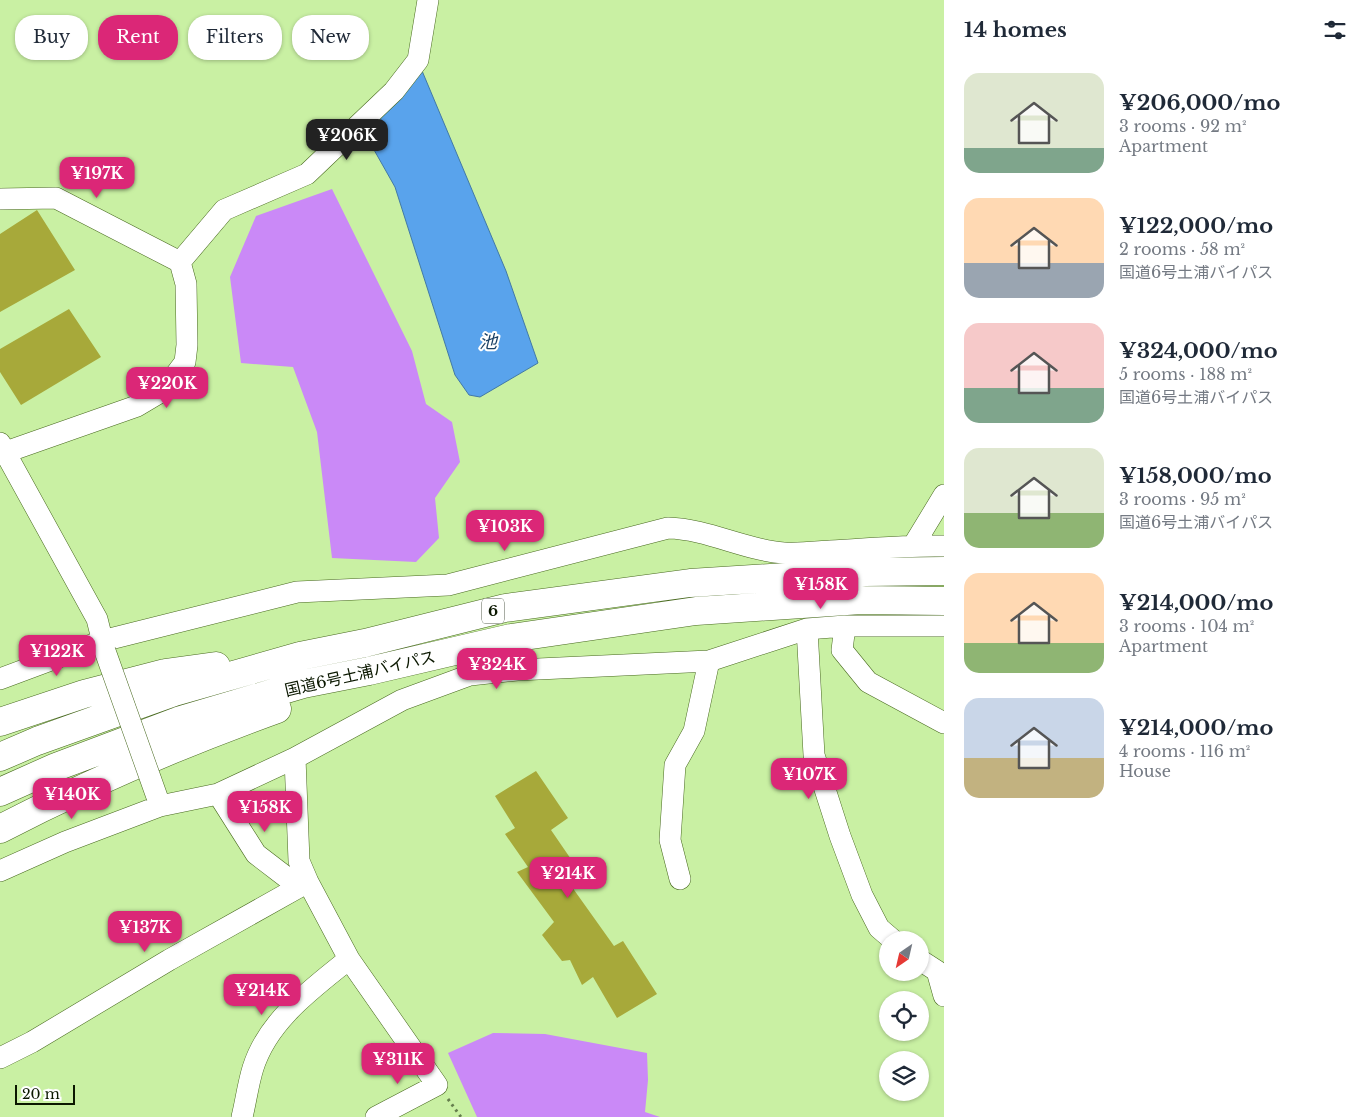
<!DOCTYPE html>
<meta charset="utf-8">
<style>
body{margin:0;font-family:"Libre Baskerville","Noto Sans JP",serif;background:#f6f6f7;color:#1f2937;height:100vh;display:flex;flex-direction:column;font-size:19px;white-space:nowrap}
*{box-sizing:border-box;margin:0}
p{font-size:16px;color:#747a83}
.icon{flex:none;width:28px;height:28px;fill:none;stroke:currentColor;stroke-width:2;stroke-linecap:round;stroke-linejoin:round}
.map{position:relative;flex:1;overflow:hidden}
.side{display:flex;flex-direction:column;background:#fff;width:425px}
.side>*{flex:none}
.guide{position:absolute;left:15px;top:15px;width:475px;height:45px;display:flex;gap:10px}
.needle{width:32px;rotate:214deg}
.controls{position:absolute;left:879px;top:931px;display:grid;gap:10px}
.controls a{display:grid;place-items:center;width:50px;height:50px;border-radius:50%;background:#fff;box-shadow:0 1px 4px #0004;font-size:25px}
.scale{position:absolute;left:15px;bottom:12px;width:60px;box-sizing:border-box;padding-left:5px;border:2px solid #0b1800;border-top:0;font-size:14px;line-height:18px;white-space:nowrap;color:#0b1800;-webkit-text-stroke:4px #fff;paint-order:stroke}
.price{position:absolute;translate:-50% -42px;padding:0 11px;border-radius:10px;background:#db2777;color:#fff;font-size:16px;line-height:32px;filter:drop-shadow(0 1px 2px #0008)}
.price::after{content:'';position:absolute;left:50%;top:30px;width:15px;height:11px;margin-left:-8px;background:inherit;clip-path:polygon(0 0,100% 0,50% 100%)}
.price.selected{background:#222;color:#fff}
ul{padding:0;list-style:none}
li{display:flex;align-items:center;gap:15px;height:125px;padding:0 20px}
li span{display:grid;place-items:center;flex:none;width:140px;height:100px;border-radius:15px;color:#555}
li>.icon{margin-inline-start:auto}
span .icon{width:60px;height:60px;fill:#fffc;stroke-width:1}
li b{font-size:21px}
h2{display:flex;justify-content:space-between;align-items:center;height:60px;padding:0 20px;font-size:21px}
.tag{padding:0 18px;border-radius:20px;background:#fff;box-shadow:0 1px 4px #0004;font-size:18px;line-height:45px}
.tag.selected{background:#db2777;color:#fff}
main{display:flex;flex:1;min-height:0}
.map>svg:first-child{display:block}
.forest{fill:#ca89f7}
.water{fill:#59a3ec;stroke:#4279a5}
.building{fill:#a7a93a}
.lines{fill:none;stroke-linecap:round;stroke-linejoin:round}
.minor-casing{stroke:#48691f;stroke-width:22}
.highway-casing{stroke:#48691f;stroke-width:29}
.path{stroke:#657e4d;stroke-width:3;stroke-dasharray:2.5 4;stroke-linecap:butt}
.minor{stroke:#fff;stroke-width:21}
.highway{stroke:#fff;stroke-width:28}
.minor-bridge-casing{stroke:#48691f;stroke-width:22;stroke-linecap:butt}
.minor-bridge{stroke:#fff;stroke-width:21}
.labels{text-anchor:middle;stroke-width:4;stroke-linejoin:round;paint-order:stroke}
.shield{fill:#fff;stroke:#545d4c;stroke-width:1}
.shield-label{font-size:15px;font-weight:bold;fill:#0b1800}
.street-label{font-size:16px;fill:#0b1800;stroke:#fff}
.water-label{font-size:18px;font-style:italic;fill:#194065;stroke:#fff}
</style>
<main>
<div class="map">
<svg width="944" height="1117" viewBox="0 0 944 1117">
<rect width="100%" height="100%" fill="#c9f0a3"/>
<path class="forest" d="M332,189L412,351L426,404L452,422L460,462L435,498L439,538L416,562L332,558L317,432L293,367L241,363L230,277L256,216Z
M493,1033L545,1034L647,1053L648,1080L645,1112L660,1117H477L448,1053Z"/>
<path class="water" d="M420,66L506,271L538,363L480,397L469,395L455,375L395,187L369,141L345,143Z"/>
<path class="building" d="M37,210L75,270L0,312V234Z
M69,309L101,357L21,405L0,372V349Z
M536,771L568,818L551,830L575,865L562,873L614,946L623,941L657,994L617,1018L593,977L582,985L570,960L562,961L542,935L554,922L517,872L528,867L505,834L515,828L495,796Z"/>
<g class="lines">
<defs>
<path id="minor" d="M0,199L56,198L180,262L186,284L187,345L185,362L164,390L137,406L6,452
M180,262L224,210L307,174L394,91L418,60L428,0
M0,443L97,619L105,651
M913,546L944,495
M845,626L842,650L868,682L944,723
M807,629L814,755L840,836L862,895L879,928L893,940
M0,679L102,641L297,592L448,585L668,528C708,529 744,550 784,553C799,554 815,552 830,551C868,549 906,545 944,546
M295,758L299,861L308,882L349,959L437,1085L376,1117
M218,794L256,854L286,877L308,882
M0,871L65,842L160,806L218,794L295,758L402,700L470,675L517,670L709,661L807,629L845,626H944
M680,879L670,840L675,765L694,731L709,661
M920,960L937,971L944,996
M0,1058L32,1042L169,960L308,882
M242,1117C246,1101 248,1084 253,1068C268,1020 312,989 349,959"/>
<path id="highway" d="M0,722L84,694L165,673L216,666
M0,757L37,741L174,692L300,656L365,643L505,608L690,583L865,572L944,571
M0,792L56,767L178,721L303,684L369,671L511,638L696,611L861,600L944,601
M0,829C89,783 183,743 277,709"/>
</defs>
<use href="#minor" class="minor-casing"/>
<use href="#highway" class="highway-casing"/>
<path class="path" d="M448,1099L461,1117"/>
<use href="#minor" class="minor"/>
<use href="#highway" class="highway"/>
<defs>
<path id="minor-bridge" d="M105,651L157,797"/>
</defs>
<use href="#minor-bridge" class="minor-bridge-casing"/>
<use href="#minor-bridge" class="minor-bridge"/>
</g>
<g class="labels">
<rect class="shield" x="482" y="598.5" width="22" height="25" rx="4"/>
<g class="shield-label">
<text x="493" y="616">6</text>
</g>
<g class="street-label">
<text transform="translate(360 673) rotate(-13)" y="6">国道6号土浦バイパス</text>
</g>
<g class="water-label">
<text x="488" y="348">池</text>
</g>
</g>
</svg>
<div class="controls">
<a><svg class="needle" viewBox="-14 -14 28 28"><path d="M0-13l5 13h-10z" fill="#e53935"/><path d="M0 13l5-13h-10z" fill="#747a83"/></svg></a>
<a><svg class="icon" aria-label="locate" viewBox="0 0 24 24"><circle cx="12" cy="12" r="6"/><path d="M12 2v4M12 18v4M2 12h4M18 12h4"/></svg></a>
<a><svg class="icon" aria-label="layers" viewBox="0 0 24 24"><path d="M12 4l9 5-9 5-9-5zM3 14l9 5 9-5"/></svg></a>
</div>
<div class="scale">20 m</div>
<b class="price selected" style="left:347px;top:161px">¥206K</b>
<b class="price" style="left:97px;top:199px">¥197K</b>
<b class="price" style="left:167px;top:409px">¥220K</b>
<b class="price" style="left:505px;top:552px">¥103K</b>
<b class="price" style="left:821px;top:610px">¥158K</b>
<b class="price" style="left:57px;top:677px">¥122K</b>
<b class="price" style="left:497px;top:690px">¥324K</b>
<b class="price" style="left:809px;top:800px">¥107K</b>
<b class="price" style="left:72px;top:820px">¥140K</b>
<b class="price" style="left:265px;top:833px">¥158K</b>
<b class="price" style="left:568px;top:899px">¥214K</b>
<b class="price" style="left:145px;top:953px">¥137K</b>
<b class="price" style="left:262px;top:1016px">¥214K</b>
<b class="price" style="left:398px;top:1085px">¥311K</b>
<div class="guide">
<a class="tag">Buy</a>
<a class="tag selected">Rent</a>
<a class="tag">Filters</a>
<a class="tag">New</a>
</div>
</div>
<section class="side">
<h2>14 homes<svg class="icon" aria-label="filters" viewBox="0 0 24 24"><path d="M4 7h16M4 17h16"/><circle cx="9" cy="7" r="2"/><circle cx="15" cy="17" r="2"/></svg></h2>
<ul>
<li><span style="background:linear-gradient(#dfe7d0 75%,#7fa58c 0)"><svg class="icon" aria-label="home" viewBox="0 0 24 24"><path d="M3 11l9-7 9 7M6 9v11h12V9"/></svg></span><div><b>¥206,000/mo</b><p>3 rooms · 92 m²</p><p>Apartment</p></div></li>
<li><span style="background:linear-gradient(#ffd9b3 65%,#9aa5b1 0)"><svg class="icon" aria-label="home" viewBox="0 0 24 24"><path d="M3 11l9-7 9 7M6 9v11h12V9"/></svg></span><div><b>¥122,000/mo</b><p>2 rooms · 58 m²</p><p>国道6号土浦バイパス</p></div></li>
<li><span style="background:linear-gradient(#f6c9c9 65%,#7fa58c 0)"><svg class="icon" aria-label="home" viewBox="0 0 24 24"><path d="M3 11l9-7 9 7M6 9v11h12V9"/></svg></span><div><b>¥324,000/mo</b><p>5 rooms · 188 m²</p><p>国道6号土浦バイパス</p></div></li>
<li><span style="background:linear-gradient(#dfe7d0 65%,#8fb573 0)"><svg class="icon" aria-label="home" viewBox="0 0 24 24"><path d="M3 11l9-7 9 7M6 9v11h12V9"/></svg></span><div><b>¥158,000/mo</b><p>3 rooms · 95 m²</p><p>国道6号土浦バイパス</p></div></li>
<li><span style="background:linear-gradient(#ffd9b3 70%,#8fb573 0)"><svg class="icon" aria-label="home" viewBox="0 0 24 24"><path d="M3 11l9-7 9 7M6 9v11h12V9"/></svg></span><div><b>¥214,000/mo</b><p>3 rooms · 104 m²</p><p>Apartment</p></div></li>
<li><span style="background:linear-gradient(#c9d6e8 60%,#c2b280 0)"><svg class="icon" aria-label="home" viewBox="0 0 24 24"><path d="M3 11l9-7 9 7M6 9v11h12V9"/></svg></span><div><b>¥214,000/mo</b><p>4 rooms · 116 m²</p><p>House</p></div></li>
</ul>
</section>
</main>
